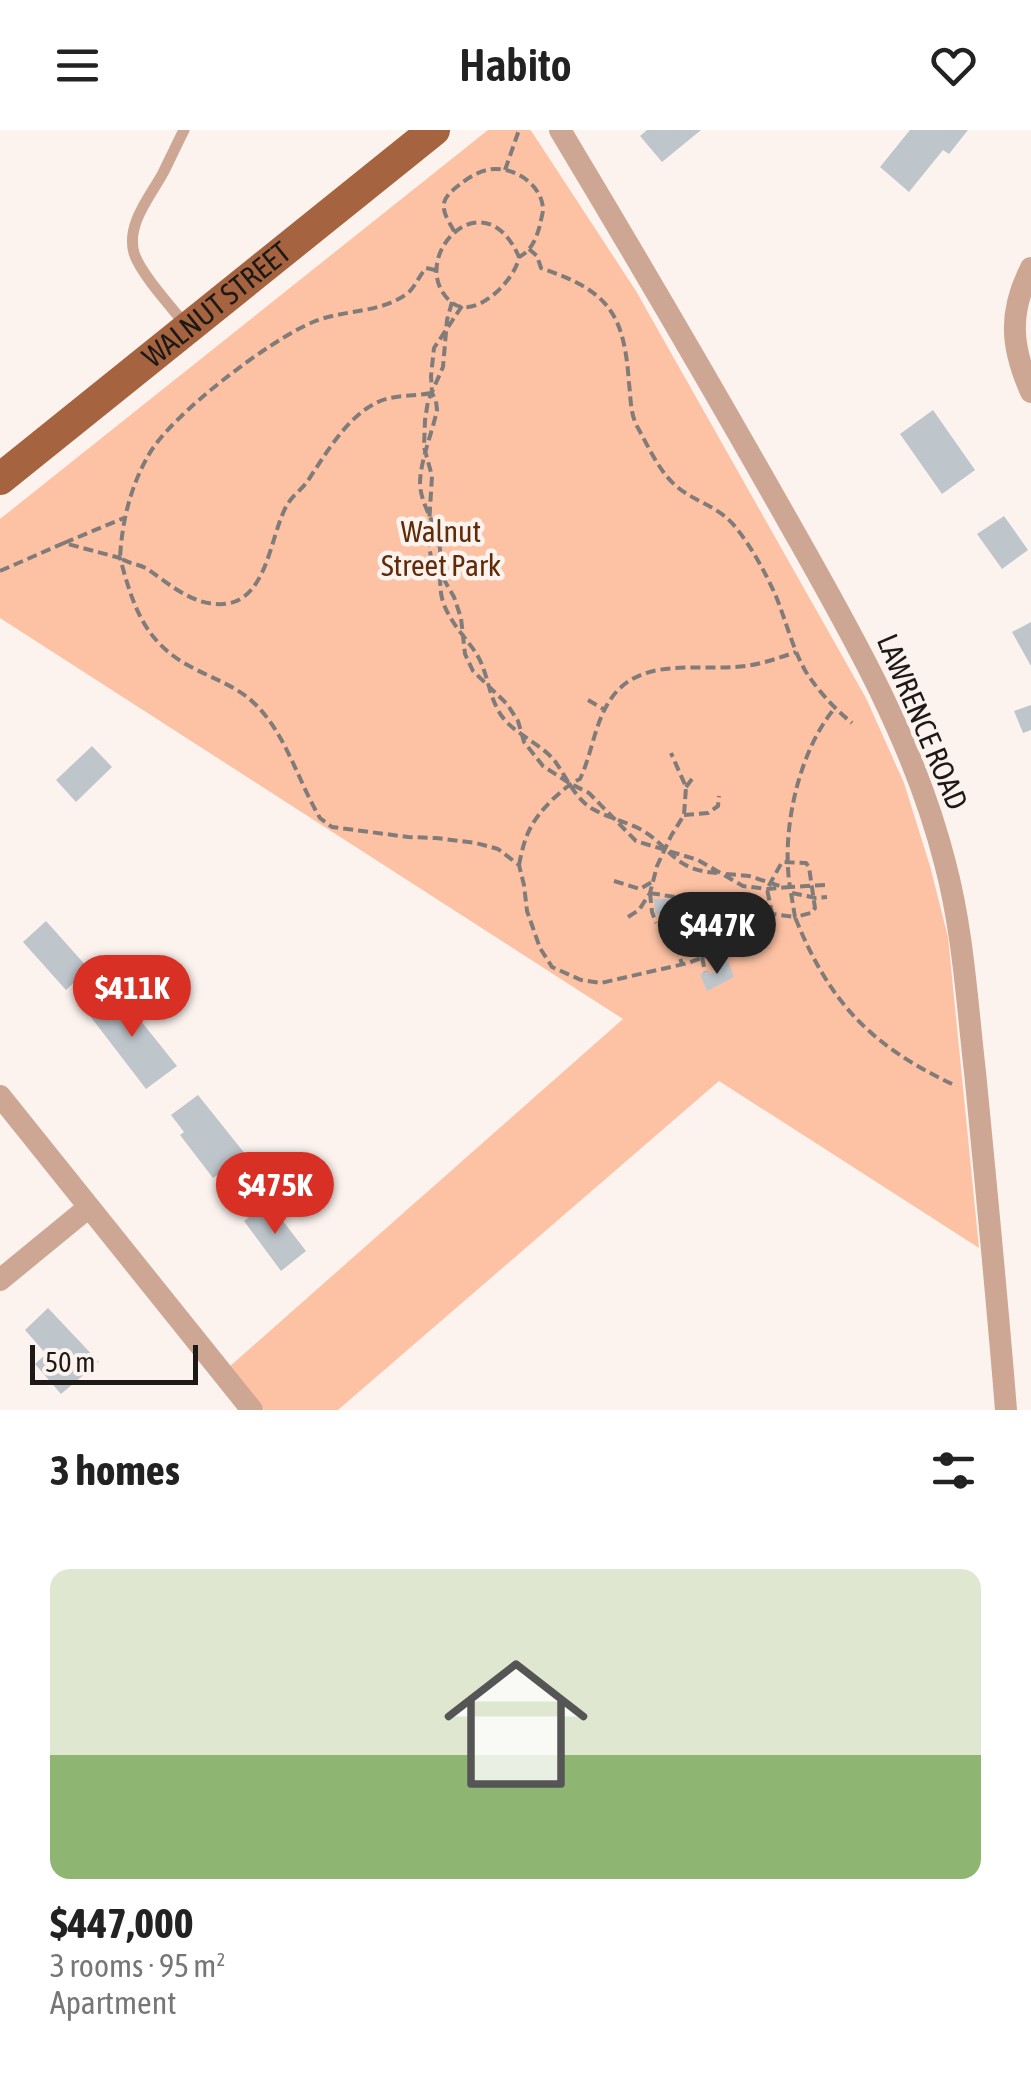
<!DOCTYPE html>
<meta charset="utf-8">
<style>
body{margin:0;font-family:"Asap Condensed",sans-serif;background:#f2f2f2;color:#222;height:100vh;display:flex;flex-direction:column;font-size:38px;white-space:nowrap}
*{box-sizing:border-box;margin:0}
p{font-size:32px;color:#767676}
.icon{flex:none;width:55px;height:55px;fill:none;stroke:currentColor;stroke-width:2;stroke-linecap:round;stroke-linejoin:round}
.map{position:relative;height:1280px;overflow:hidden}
.details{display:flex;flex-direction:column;background:#fff;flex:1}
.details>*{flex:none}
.scale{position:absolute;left:30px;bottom:25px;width:168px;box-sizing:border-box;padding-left:10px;border:5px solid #1c1917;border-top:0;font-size:28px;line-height:35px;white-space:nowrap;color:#1c1917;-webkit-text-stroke:8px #fcf3ef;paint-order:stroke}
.price{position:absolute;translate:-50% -85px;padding:0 22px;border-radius:35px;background:#d93025;color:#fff;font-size:32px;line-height:65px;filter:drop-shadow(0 2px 5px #0008)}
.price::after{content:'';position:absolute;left:50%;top:60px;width:30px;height:22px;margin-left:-15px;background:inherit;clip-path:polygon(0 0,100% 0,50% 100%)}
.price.on{background:#222;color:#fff}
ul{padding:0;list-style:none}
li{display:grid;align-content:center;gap:20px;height:530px;padding:0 50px}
li span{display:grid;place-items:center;height:310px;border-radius:20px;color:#555}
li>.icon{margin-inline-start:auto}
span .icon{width:180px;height:180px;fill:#fffc;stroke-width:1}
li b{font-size:42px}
h2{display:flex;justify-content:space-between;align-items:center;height:120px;padding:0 50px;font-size:42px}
header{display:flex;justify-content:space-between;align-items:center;height:130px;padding:0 50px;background:#fff;font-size:45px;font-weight:600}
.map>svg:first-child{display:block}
.green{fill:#fdc2a4}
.building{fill:#bec6cb}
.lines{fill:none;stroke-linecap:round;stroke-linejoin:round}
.path{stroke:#817c79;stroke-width:4;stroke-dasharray:10 5;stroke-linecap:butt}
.service{stroke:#cda793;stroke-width:11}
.minor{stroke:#cda793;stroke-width:22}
.primary{stroke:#a5633f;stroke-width:32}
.labels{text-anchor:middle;stroke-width:9;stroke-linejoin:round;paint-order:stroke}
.street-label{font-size:30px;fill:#1c1917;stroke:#fcf3ef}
.park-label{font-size:30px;fill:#602b09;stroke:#fcf3ef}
</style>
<header><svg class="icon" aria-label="menu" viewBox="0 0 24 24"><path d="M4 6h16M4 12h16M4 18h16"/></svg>Habito<svg class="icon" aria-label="heart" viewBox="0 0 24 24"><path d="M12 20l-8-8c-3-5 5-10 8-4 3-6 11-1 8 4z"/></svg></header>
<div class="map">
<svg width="1031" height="1280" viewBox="0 0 1031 1280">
<rect width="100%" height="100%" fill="#fcf3ef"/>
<path class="green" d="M488,0H530L532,2L636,161L866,568L904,653L930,736L948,807L979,1118L719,951L338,1280H264L229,1237L623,889L0,488V389Z"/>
<path class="building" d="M647,0H701L662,32L640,6Z
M910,0H968L949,24L943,20L909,62L880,37Z
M933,280L975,340L942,364L900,304Z
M1004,386L1028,420L1002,439L977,404Z
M1031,492V536L1012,502Z
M1031,575V600L1023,603L1014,581Z
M92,616L112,637L76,672L56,650Z
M654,769H672V785L655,784Z
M46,791L89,839L66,860L23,812Z
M728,831L734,847L707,861L700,844L708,840L710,844L721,839L720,835Z
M116,860L177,936L146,959L87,882Z
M198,965L246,1025L213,1048L180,1005L184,1002L171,985Z
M269,1073L306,1121L281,1141L244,1091Z
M48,1178L99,1232L61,1264L35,1234L46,1224L25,1200Z"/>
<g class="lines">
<path class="path" d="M505,40L519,0
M454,101C450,93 442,83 444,73C446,65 453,60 459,55C467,49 477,42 487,40C511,34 543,54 543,80C543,83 540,93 540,95C536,109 532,120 519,127C516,149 475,192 451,172C404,131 483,44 519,127
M529,119L537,126L541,138C608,161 624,182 629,253C631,269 630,284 638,298C648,316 659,341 675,355C695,373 719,375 737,399C752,418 765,442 775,464C786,490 792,518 806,542C819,562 834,578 852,593
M452,172L447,190L443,237L428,271L425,290L424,317L432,346L428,411L431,427L454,467L461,488L465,524L473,541L507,574L518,591L524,612L543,636L569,653L589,663L636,711L698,730L743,756L767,759L790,757L795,787L811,783L815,778L809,737L806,733L782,732L767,759L772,783
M462,176L434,218L431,246L432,263L436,271L437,280C432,304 420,331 420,354C421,375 435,392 439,412C443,432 437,453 443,472C450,492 465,507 476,523C487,540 488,562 498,580C510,603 538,611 554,630C566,646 574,667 591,678C606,687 624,691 640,699C672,717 672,740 717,743
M431,263C413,267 395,264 378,272C347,286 325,325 307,352C301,360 292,366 287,375C269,406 268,478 216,474C191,473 167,453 149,440C140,434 129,434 120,428C122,392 130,358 148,326C170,285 270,210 313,192C344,179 380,184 408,163C415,157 419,146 426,138L435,140
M64,413L124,388
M0,441L64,413L120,428C134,479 145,514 195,539C216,550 238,557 255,574C286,604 298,651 320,688L332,697L408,707L436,708L476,713L498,719L519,735L524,755L527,781L540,818L552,837L581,850L601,853L688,833L720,821L772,784L795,787C829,872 870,915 952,954
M588,570L605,580
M686,657L692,649V645
M684,685L708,683L718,676L719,666
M519,735C525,704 531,691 553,669C562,661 569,654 580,649C591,626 594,598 607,575C634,527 689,540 735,537C756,536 776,529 796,522
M726,744L749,746L780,756
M614,751L640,759L652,752
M825,755L790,757C781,702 798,623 834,579
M650,763L675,767L689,779
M650,763L652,782L656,793
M792,763L816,768L827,767
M672,785C680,800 676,818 682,834
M628,787L639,780L650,763L657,736L671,706L684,685L686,657L671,623
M720,821L725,833
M702,827L705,842"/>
<path class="service" d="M184,0C177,14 170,29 163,43C150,67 126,94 134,123C140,143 172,178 185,194"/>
<path class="minor" d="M560,0C638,130 714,260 788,391C850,501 914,610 945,733C963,800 967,873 975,942C986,1055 997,1167 1006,1280
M1031,138C1008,183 1011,217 1031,262
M0,966L252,1280
M0,1150L89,1077"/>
<path class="primary" id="s1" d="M0,349L434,0"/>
</g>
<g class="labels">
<g class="street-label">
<text dy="10" stroke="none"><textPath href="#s1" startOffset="278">WALNUT STREET</textPath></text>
<text transform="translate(922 592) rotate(67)" y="10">LAWRENCE ROAD</text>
</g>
<g class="park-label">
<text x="441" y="412">Walnut<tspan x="441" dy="34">Street Park</tspan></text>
</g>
</g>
</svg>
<div class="scale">50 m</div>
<b class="price on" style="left:717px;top:847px">$447K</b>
<b class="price" style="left:132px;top:910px">$411K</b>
<b class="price" style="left:275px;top:1107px">$475K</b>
</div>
<section class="details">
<h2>3 homes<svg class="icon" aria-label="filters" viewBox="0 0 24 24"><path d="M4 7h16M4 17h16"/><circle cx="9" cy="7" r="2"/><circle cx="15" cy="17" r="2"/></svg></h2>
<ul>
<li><span style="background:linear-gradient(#dfe7d0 60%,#8fb573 0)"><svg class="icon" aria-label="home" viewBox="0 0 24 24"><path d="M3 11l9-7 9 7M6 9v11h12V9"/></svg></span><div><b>$447,000</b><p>3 rooms · 95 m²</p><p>Apartment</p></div></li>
</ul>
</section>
